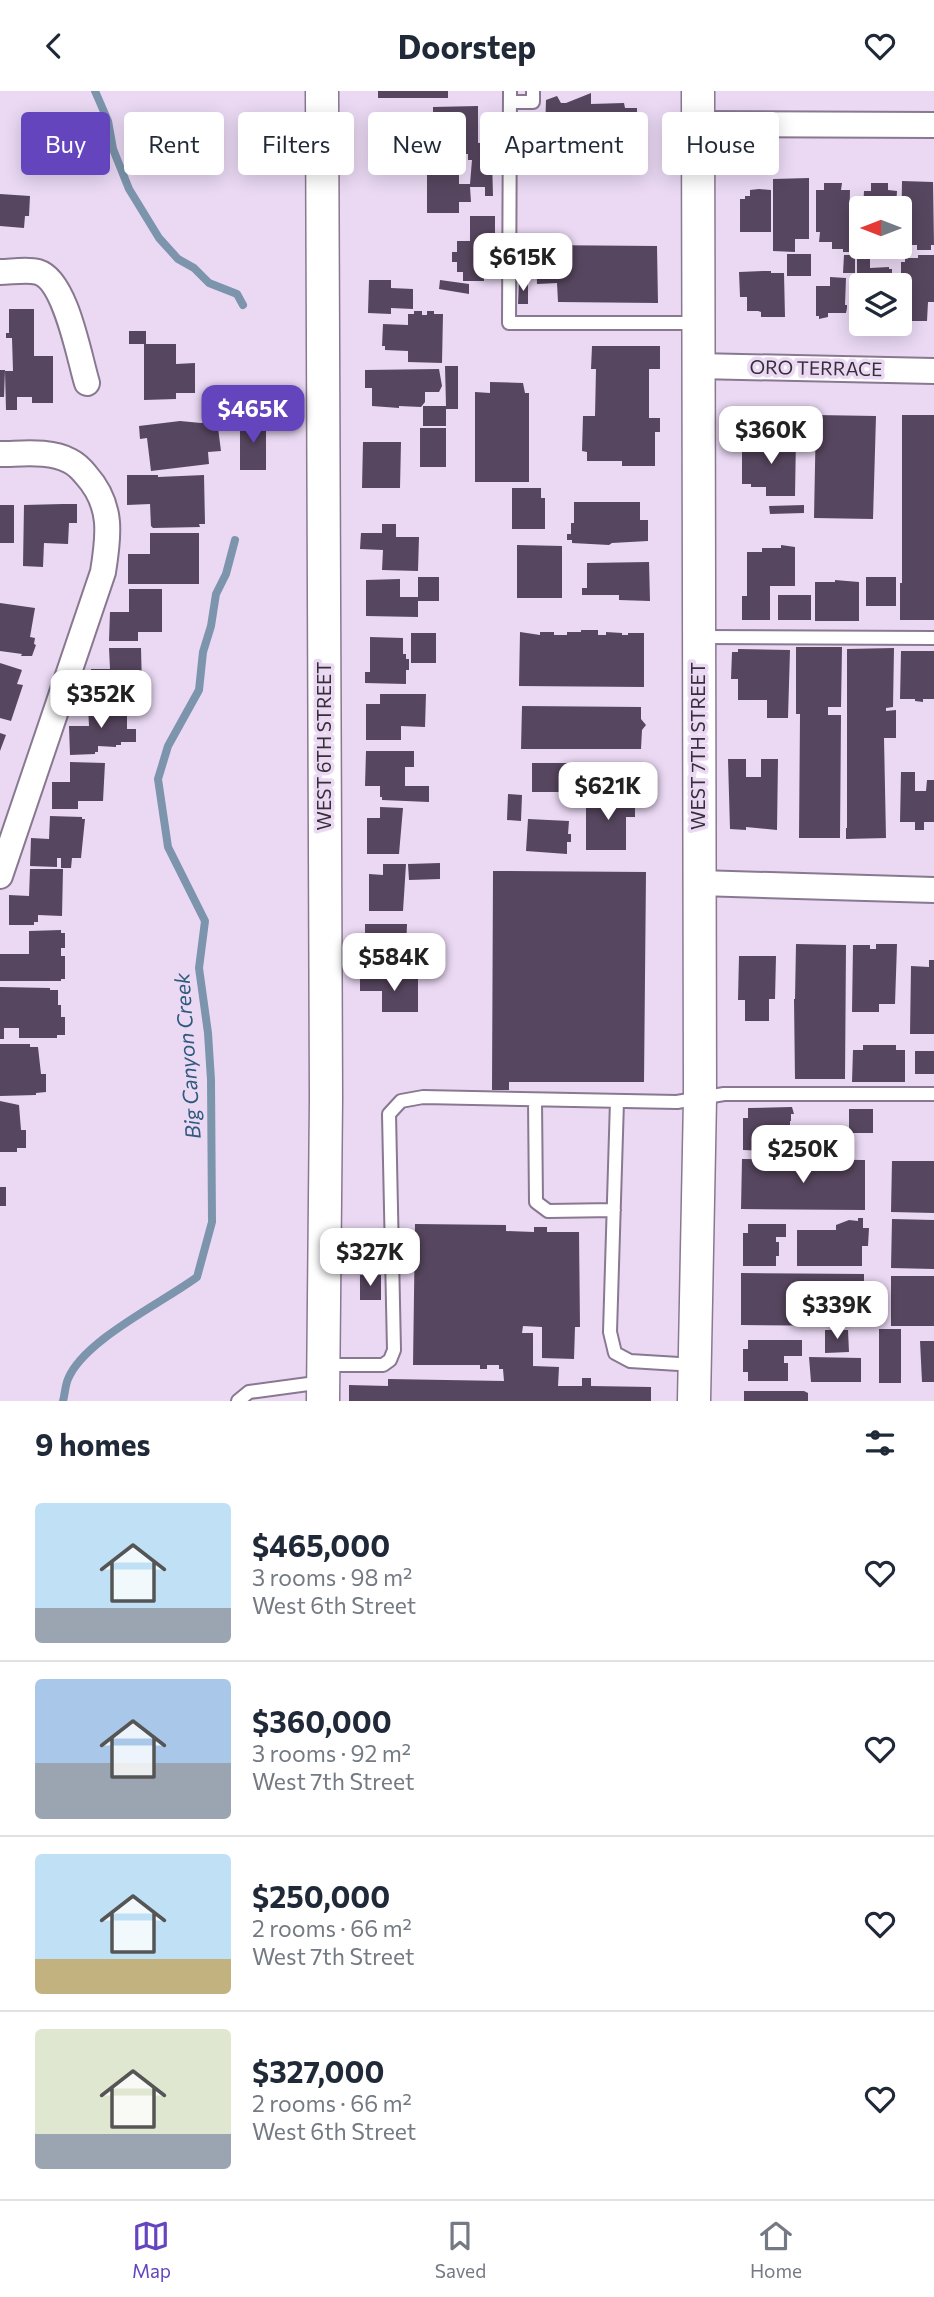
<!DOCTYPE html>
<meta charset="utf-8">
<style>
body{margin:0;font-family:Commissioner,sans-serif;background:#f6f6f7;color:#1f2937;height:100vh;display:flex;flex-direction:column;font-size:26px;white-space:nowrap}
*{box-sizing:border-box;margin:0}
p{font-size:23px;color:#747a83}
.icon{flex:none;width:38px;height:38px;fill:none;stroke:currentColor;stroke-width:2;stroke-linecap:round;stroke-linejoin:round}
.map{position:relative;height:1310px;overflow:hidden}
.details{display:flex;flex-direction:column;background:#fff;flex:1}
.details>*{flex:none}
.banner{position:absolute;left:21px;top:21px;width:892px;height:63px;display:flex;gap:14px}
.needle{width:46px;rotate:270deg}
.buttons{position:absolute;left:849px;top:105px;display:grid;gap:14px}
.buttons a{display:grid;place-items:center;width:63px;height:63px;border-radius:7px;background:#fff;box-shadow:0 4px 18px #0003;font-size:35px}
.price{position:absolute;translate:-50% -60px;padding:0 16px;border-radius:14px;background:#fff;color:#222;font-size:23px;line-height:46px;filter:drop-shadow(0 2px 4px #0008)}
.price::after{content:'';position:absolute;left:50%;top:42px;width:21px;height:16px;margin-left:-10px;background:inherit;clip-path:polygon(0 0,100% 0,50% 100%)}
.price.active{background:#6445be;color:#fff}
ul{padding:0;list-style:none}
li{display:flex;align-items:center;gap:21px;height:175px;padding:0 35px}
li+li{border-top:2px solid #e0e1e3}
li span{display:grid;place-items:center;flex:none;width:196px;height:140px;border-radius:7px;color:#555}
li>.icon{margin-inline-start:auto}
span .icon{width:84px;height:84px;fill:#fffc;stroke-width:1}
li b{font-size:30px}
h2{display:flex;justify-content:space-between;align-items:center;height:84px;padding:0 35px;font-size:30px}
.tag{padding:0 24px;border-radius:7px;background:#fff;box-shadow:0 4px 18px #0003;font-size:24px;line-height:63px}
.tag.active{background:#6445be;color:#fff}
header{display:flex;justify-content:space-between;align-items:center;height:91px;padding:0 35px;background:#fff;font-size:32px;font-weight:700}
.tabs{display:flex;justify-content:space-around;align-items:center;height:98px;border-top:2px solid #e0e1e3;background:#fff;font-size:19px;color:#747a83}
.tabs a{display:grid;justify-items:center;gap:4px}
.tabs .active{color:#6445be}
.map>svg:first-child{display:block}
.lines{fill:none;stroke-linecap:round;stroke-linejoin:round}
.stream{stroke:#7c95ad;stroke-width:8}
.building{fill:#57465f}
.service-casing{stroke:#887890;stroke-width:16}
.minor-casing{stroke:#887890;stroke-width:28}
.tertiary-casing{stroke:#887890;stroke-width:35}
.service{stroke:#fff;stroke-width:12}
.minor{stroke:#fff;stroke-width:24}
.tertiary{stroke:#fff;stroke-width:32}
.labels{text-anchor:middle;stroke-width:7;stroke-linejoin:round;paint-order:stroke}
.street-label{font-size:19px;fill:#362f39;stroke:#ebd9f4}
.water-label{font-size:21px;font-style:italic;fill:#2f5a7e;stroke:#ebd9f4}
</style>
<header><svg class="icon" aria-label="back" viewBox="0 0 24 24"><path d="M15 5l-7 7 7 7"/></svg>Doorstep<svg class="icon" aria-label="heart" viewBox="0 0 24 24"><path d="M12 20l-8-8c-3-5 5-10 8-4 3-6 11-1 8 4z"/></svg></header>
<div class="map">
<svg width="934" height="1310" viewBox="0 0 934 1310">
<rect width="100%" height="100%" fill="#ebd9f4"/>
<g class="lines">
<path class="stream" d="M95,0L108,30L113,58L129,98L159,147L178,168L194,177L209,192L237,203L243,214
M63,1310C65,1303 65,1295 68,1288C84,1249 162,1212 197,1186L212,1131L211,989L208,942L199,877L205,830L168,756L158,688L168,655L199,599L203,561L211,535L216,503L226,483L235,449"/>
</g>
<path class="building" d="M378,0H448V7H378Z
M591,2V13L624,12L625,17H637V41L545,40L546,9L557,5L561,12H566Z
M478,15V52L494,51V68H492L493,105H485V96H470L471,111H459V122H427V83H459V93H470L472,69H468V63H462V59L434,60V49L423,46V29H433V16Z
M809,87V148H795V161L773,160V88Z
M902,90L933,91L934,154H931V159H917V154H901Z
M824,92H842L841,99H850L849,142H856V161H843V158H832V151H819L820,141H816V99H824Z
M871,92H888V99L897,100L896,117H863L864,100H871Z
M759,98L771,99V141H740V108H745V105H750V99Z
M0,103L30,105L29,125H25L24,137L0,135Z
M470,125H495V147H482L483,161H488V182H484V190H463V181H457V171H452V161H457V150H470Z
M857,143H861V156H870V177L889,176V178H892V188H896V194H862V188H865V184H857Z
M536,154L657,155L658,212L558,211L557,192L537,193Z
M884,156H896V160H884Z
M787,163H811V185H787Z
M844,164H855V182H843Z
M918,164H934V211H928L927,230H901V171H905V167H918Z
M763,180H771V182H784L785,226H761V221L758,220H747V206H740L739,181Z
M830,186L846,187L845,214H847V217L846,222H828V226L819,228V225H816V195H830Z
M369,189H391V197L413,198V218L391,217V223L368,222Z
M440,189L469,193V203L439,198Z
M519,190H528V213H518Z
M9,218H34V265H53V312H32V306H17V319H6L5,280H13L12,247H6V242H9Z
M414,220H422V224H427V220H434V223H443L442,272L408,271V260L385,259V255H382L383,233L408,234V223H414Z
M129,240H146V253H176V273L195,272V302H176V308L144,309V253H129Z
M592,255H660V278H649V327H660V341H655V375H622V370H587V361L582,360L583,325H595L596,278H591Z
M445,275H458V318H446V335H423V315H446Z
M439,278L442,295L439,301H425V311L421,316L399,315V317L372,315V297H365V279Z
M0,279H5L4,306H0Z
M490,291L523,292L525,302H529V391H475V301L490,302Z
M787,320H811L810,342H787Z
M816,324L876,325L873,428L814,427Z
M902,324H934V529H900V492H902Z
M217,329L221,360L208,361L209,373L151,380L147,347L140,348L139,335L180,330L201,332Z
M240,330H266V379H240Z
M420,337H446V376H420Z
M777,346H796L795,405H766V396H751V393H742V350L777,352Z
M363,351H401L400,397H362Z
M127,384H158V386L204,384L205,433H199L200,436L153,437L151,435L150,413L127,414Z
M512,397H541V407H545V438H512Z
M574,411H640V429H648V450L612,452L609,454L572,452V449H567V443H571V432H574Z
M63,413H77V432H69L68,453L44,452L43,476L23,475L24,414Z
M0,414H14V452H0Z
M804,414V422L770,423L769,415Z
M382,433H396V446H419L418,480L382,479L383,459L360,458L361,442H382Z
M150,442H199V493H128V463H150Z
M517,454L562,455V507H517Z
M781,454L795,456V495H770V529H742V505H747V461H762V457H781Z
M649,471L650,510L619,509V504H582V497H587V472Z
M418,486H439V510H418V526L366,525V489L400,488V506H418Z
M866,486H896V515H866Z
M835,489L859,491V530H815V491H835Z
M129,498H162V541H138V550H109L110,521H129Z
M778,504H811V529H778Z
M0,512L35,517L30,546L35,547L34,553L36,554L32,565H21L22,563L0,560Z
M581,539H598V544H606V541L622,542V544H628V542H644V596L519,595L520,541L540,544V541H554V544H567V541H581Z
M411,542H436V572H411Z
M370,546L403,547V563H406V568H409V579H406V593L365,592V581H370Z
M796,556H842L841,616H828V624H841L840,747H799L800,623H796Z
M109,557H141L142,597H117V606H91V578H110Z
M894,557L893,616L886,617V620L896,619V647H884L886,747L846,748V737H847V558Z
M738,558L790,559L788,627H767V609H738V588H731L732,561H738Z
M901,560H934V608H923V611L915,610V608H900Z
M0,572L22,579L17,593L23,594L11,630L0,627Z
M380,603H426L425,636L401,635V649H366V613H380Z
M121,613V616L127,615V638H136V651H121V654H116V656L98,655V661H95V663L70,664L69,635H89L88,614Z
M522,615L641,616V628L646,634L642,639L641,658H521Z
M0,642L6,644L0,660Z
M366,660H414V676H405V695H429V711L382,709V706H380V695H365Z
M728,668H746V686H761V668H778L777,739L746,736V739L730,738Z
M70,671L105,672L103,710H78V718H52V691H70Z
M532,672H644V701H532Z
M901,681H915V700H926L927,689H934V731H924V739H915V731H900Z
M508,703L522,704L521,730L507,729Z
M586,706H635V726H626V759H586Z
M380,716L403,717L399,763H367V727H380Z
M50,725L82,726V728H85L81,767H72L71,777H61V767H57V776L30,775L31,747L49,748Z
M528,728L569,730L568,743H571V751H567V763L526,760Z
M440,772V788L409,789L408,773Z
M383,773H406L403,820H369V783L383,784Z
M30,778H63L62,825L38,824V831H34V834H9V804L29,805Z
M493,780L646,781L644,991H509V999H492Z
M365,833H407L406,862H425V880H379V869H365Z
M61,839V842H65V857H61V865H65V888H61V890H0V863H29V840Z
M796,853L846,854L845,988H795L794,908H795Z
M876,853H897L895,913H879V921H852L853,854H870V858H876Z
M739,865H776L775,908H769V930H745V909H738Z
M929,869H934V943H910L911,875L929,876Z
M360,885H383V888H418V921H382V900H360Z
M0,896L50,897V899H58V914H61V926H65V944H57V947H19V937H4V948H0Z
M0,953H30V956H38L41,983H46V1001L36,1002V1004L0,1005Z
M863,954H896V959H905V991H852L853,959H863Z
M915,960H934V983H915Z
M0,1010L19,1014L21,1039H26V1057H17V1061H0Z
M792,1016L794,1023H791V1030H790V1043H776V1060L743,1059V1027H748V1017Z
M849,1018H873V1042H849Z
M742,1068L865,1069V1119L741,1118Z
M892,1070H934V1122L891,1121Z
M0,1096H6V1115H0Z
M858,1127H863V1137H869L868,1155H862V1175H797V1139H836V1134L849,1129L858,1130Z
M892,1128L934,1129V1178L891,1177Z
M415,1133L506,1134V1140L534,1141V1136H547V1141H579L580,1236H575L574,1268L542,1267V1236L523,1235L522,1242H533V1275L559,1276L558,1295H582V1287H591V1295L651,1296V1310H349V1294L388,1295V1288L504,1290L503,1278H499V1274H487V1278H480V1274H413Z
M748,1133H786V1146H776V1151H779V1165H776V1175H743V1142H748Z
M741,1182L864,1183V1233L862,1235L741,1234Z
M360,1184H381V1209H360Z
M891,1185H934V1235H891Z
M879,1238H901V1292H879Z
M825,1239H848L849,1261L825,1262Z
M748,1249H802V1265H784V1272H788V1290H748V1281H743V1258H748Z
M920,1250H934V1291H922Z
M809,1266L861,1267V1291H811Z
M744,1300H804L808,1302V1310H744Z"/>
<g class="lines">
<defs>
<path id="service" d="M510,0L509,232H697
M510,11H533V0
M698,546L934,547
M535,1010L536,1111L548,1120L614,1119
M617,1010L610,1241L615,1262L630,1270L695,1274
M324,1274H383L390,1269L394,1259L389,1023L401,1010L423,1006L677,1011L724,1003H934
M238,1310L249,1301L323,1291"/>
<path id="minor" d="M698,33L934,34
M0,181C11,181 27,178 38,181C66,189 79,266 87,292
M697,275L934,280
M0,363C22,363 50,359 70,370C76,373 82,379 86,384C113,414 109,444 103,481L0,785
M699,792L934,799"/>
<path id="tertiary" d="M322,0L326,1008L323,1310
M694,1310L700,1008L698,0"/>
</defs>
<use href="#service" class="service-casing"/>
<use href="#minor" class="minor-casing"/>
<use href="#tertiary" class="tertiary-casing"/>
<use href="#service" class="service"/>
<use href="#minor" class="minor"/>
<use href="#tertiary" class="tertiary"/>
</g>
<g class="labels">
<g class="street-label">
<text transform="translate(816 277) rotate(1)" y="7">ORO TERRACE</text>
<text transform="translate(324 655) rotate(-90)" y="7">WEST 6TH STREET</text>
<text transform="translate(698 655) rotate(-90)" y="7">WEST 7TH STREET</text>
</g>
<g class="water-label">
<text transform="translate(188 965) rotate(-94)" y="7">Big Canyon Creek</text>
</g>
</g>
</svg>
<div class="buttons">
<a><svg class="needle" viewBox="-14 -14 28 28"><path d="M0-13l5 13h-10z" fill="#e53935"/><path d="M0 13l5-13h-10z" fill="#747a83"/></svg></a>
<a><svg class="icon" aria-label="layers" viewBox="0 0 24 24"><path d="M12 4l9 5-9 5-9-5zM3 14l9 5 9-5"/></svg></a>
</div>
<b class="price" style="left:523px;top:202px">$615K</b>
<b class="price active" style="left:253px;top:354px">$465K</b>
<b class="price" style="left:771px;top:375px">$360K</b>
<b class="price" style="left:101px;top:639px">$352K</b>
<b class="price" style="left:608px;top:731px">$621K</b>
<b class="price" style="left:394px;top:902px">$584K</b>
<b class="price" style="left:803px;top:1094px">$250K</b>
<b class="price" style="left:370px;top:1197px">$327K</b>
<b class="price" style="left:837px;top:1250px">$339K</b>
<div class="banner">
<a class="tag active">Buy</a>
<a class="tag">Rent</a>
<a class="tag">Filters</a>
<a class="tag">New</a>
<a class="tag">Apartment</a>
<a class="tag">House</a>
</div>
</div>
<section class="details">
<h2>9 homes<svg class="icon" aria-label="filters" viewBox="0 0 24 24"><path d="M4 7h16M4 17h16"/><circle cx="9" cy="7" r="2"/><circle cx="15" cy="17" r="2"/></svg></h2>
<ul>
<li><span style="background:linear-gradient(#bfe0f5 75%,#9aa5b1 0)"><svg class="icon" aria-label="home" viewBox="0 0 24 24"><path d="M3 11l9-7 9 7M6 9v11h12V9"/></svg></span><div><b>$465,000</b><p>3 rooms · 98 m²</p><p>West 6th Street</p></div><svg class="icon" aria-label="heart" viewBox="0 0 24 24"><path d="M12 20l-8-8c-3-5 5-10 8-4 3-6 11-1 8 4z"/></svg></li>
<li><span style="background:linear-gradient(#a9c7e8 60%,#9aa5b1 0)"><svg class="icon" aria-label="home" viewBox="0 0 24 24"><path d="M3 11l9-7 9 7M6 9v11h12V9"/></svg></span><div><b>$360,000</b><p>3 rooms · 92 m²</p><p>West 7th Street</p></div><svg class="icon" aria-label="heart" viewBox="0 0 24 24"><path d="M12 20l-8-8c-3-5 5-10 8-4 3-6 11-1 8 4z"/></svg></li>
<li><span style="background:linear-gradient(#bfe0f5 75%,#c2b280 0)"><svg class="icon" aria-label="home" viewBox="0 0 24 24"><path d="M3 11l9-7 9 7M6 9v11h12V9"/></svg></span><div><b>$250,000</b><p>2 rooms · 66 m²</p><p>West 7th Street</p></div><svg class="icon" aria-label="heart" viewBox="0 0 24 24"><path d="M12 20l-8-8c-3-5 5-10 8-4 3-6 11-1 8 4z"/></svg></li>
<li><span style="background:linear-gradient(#dfe7d0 75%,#9aa5b1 0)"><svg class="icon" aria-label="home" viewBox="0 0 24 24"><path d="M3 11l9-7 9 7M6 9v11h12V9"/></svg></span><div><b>$327,000</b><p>2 rooms · 66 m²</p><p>West 6th Street</p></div><svg class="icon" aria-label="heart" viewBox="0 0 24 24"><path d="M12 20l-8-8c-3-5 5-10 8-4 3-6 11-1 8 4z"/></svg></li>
</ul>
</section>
<nav class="tabs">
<a class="active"><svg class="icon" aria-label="map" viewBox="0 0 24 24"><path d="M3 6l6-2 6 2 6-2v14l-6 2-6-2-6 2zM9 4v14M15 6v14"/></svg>Map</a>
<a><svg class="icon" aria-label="saved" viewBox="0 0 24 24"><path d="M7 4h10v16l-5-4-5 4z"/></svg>Saved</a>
<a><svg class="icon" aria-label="home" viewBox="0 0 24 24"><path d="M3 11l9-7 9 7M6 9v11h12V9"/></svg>Home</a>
</nav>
